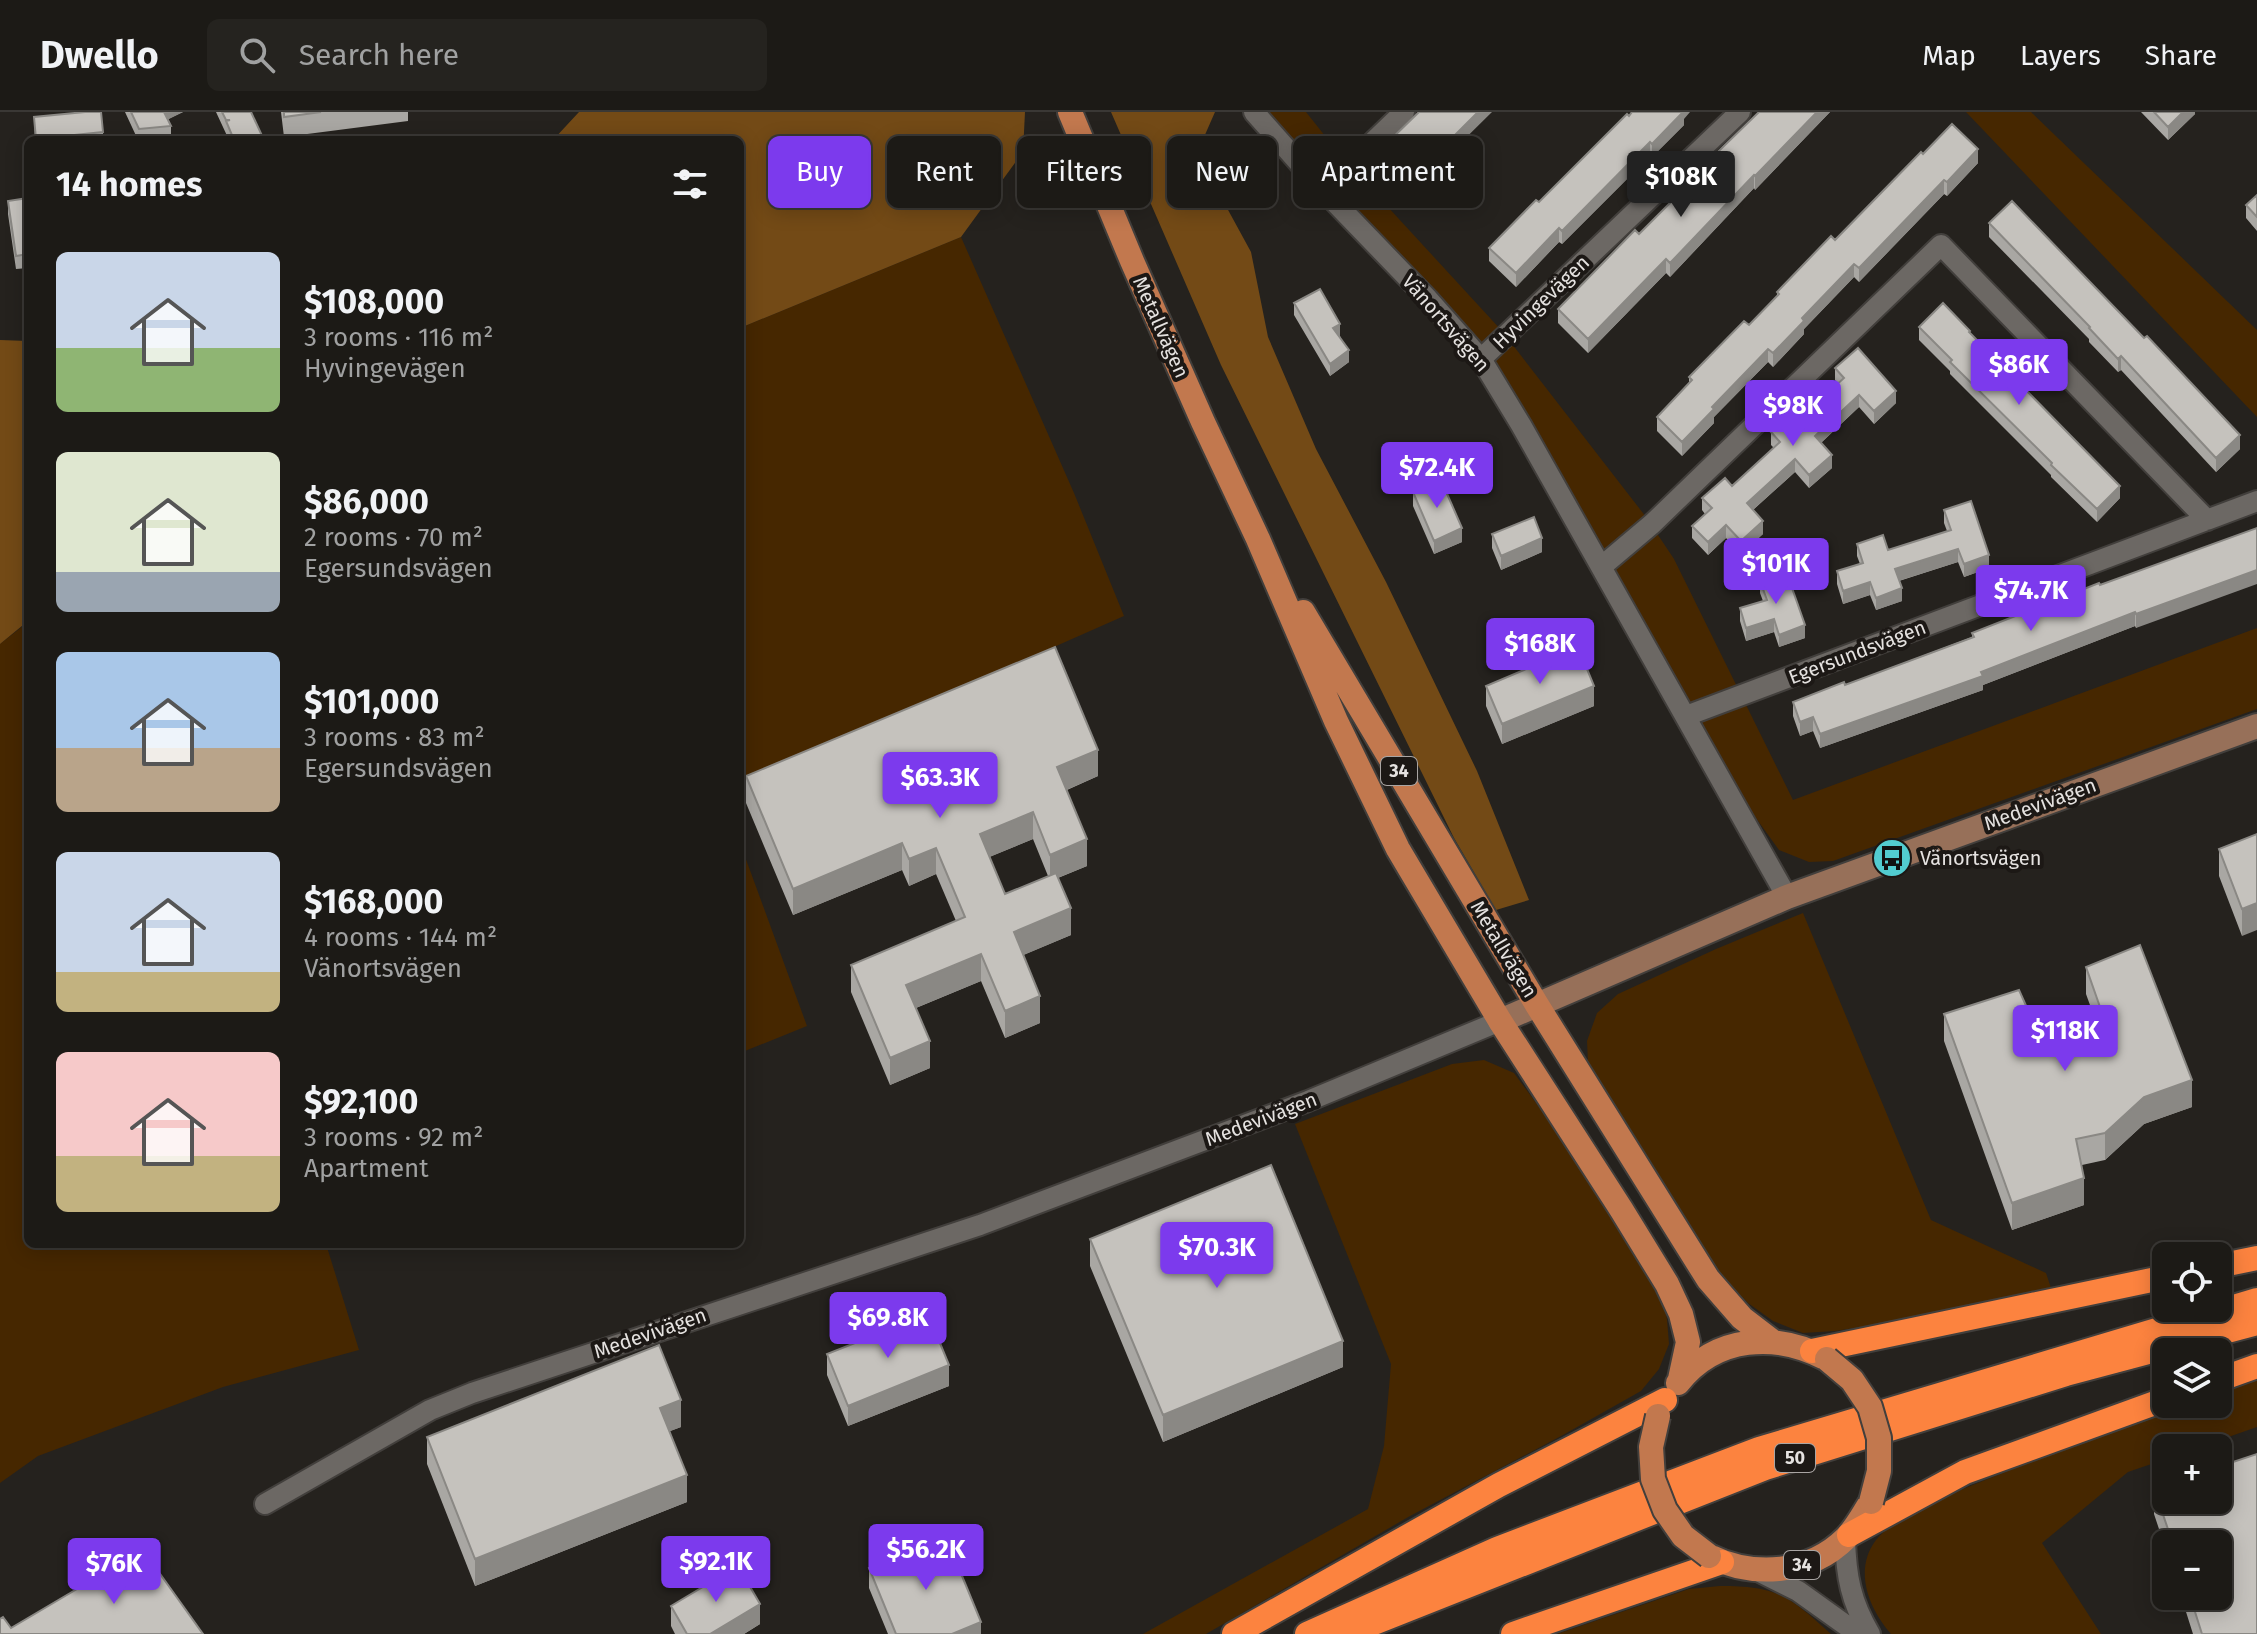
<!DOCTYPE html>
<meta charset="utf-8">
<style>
body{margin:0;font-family:"Fira Sans",sans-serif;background:#25231f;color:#f1f3f6;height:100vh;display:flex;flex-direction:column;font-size:30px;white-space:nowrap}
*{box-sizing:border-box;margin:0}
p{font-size:26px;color:#a0a1a1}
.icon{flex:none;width:44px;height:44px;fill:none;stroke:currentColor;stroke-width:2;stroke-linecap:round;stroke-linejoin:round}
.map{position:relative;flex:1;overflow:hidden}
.drawer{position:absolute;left:24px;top:24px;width:720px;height:1112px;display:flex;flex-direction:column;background:#1c1a16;border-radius:12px;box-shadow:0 4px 20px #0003,0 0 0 2px #3a3835}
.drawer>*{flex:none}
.banner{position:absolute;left:768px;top:24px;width:760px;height:72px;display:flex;gap:16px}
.buttons{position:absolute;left:2152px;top:1130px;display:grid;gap:16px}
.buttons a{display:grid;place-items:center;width:80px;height:80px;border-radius:12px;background:#1c1a16;box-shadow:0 4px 20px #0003,0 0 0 2px #3a3835;font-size:40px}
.price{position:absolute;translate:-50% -68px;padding:0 18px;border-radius:8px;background:#7c3aed;color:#fff;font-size:26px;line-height:52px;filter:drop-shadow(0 2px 4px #0008)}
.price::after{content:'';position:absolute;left:50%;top:48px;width:24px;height:18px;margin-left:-12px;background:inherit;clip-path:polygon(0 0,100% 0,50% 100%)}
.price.active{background:#222;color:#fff}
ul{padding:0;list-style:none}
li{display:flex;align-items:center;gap:24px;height:200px;padding:0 32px}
li span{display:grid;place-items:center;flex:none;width:224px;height:160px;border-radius:12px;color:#555}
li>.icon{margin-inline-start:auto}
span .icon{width:96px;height:96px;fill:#fffc;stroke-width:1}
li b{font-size:34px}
h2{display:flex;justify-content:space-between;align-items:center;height:96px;padding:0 32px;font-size:34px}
.chip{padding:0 28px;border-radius:12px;background:#1c1a16;box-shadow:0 4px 20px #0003,0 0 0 2px #3a3835;font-size:28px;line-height:72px}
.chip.active{background:#7c3aed;color:#fff}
header{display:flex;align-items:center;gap:48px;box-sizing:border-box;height:112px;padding:0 40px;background:#1c1a16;border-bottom:2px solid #3a3835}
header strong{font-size:38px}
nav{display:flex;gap:44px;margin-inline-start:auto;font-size:28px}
.search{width:560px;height:72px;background:#25231f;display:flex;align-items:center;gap:20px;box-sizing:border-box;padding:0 28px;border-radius:12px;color:#a0a1a1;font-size:30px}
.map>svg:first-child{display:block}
.green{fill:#462700}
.forest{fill:#734a16}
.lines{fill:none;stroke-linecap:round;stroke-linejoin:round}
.street-casing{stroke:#423f3c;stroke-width:24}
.secondary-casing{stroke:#423f3c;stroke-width:28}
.primary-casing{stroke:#423f3c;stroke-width:28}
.highway-casing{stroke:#423f3c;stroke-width:28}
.street{stroke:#6c6864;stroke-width:20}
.secondary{stroke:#977059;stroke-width:24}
.primary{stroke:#c2784e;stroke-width:24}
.highway{stroke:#fc833f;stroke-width:24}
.primary-bridge-casing{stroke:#423f3c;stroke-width:28;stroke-linecap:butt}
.primary-bridge{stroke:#c2784e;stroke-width:24}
.wall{fill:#a9a7a3;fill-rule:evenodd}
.shaded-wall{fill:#8a8884}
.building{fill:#c5c2bd;stroke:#8a8884;stroke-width:2}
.labels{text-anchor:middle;stroke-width:8;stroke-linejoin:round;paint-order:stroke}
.shield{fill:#1c1815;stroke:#a9a5a3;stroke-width:2}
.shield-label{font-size:18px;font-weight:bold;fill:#e5e2e0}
.street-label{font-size:20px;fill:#e5e2e0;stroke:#1c1815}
.poi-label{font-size:20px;fill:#e5e2e0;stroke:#1c1815;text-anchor:start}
</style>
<header>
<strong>Dwello</strong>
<div class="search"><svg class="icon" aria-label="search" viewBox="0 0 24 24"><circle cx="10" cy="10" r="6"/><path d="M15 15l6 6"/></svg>Search here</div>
<nav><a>Map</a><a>Layers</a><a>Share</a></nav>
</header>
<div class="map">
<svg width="2257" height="1522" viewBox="0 0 2257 1522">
<rect width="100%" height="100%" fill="#25221e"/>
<path class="green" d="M1255,0H1306L1341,44L1502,219L1646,405L1674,447L1793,688L2257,516V597L1833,749L1809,750L1779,738L1680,601L1471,250L1305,72Z
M1966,0H2031L2257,218V305Z
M961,125L1074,381L1124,504L740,674V216Z
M28,510V1132H326L359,1238L223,1275L38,1344L0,1371V532Z
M740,731L807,914L740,941Z
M1803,801L1931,1108L2046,1161L2051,1176L1887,1211L1835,1219L1803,1221L1773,1209L1748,1191L1723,1165L1691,1122L1588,950L1587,929L1597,901L1618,882L1716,837Z
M1484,948L1514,961L1572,1040L1661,1184L1667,1207L1669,1232L1659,1257L1641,1279L1563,1323L1410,1404L1206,1522H1143L1368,1397L1384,1334L1391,1252L1295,1012L1452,952Z
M2257,1267V1315L2197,1336H2166V1347L2128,1360L2042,1431L2101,1522H1891C1869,1497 1853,1458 1876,1428C1884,1417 1899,1410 1910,1403C1951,1380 1995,1364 2039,1347C2088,1329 2137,1310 2187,1292H2218V1281Z
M1720,1474C1778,1474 1789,1484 1831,1522H1557L1689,1477Z"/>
<path class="forest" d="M579,0H1025L1023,40L961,125L740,216V28H553Z
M1111,0H1215L1197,41L1251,140L1268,225L1316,337L1386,470L1477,659L1529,788L1496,798L1454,726L1221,253Z
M0,228L28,229V509L0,532Z"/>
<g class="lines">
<defs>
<path id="street" d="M1254,0L1323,78L1428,187L1481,247L1521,313L1787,785
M1323,78L1404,0
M1481,247L1740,0
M1601,455L1652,412L1941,133L2207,408
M1686,604L2257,389
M265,1392L430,1298L472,1281L980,1113L1308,989L1500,909
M1845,1427C1846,1464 1851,1490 1870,1522
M1758,1459L1798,1479L1858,1522"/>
<path id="secondary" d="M1500,909L1787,785L2257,614"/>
<path id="primary" d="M1070,0L1132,149L1203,310L1258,427L1336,609L1398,737L1500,909L1621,1097L1667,1172L1681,1202L1688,1230L1680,1267
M1303,500L1537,893L1708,1167L1742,1206L1772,1229
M1678,1271C1716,1223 1776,1220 1827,1247
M1709,1444C1754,1466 1810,1462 1846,1426C1856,1416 1863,1402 1871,1390"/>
<path id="highway" d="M2218,1154L2257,1146
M1812,1239L2166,1165
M2218,1268L2257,1254
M1849,1423L1965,1360L2166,1287
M1234,1522L1499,1373L1665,1288
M1307,1522L1497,1437L1759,1337L2257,1188
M1346,1522L1765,1356L2066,1262L2257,1211
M1513,1522L1722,1450"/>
</defs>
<use href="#street" class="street-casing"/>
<use href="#secondary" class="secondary-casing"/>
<use href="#primary" class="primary-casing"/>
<use href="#highway" class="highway-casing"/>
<use href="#street" class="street"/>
<use href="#secondary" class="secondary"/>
<use href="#primary" class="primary"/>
<use href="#highway" class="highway"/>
<defs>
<path id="primary-bridge" d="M1827,1247L1852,1268L1870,1295L1879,1326V1359L1871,1390
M1658,1304L1651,1335L1653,1367L1665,1398L1683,1424L1709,1444"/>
</defs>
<use href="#primary-bridge" class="primary-bridge-casing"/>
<use href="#primary-bridge" class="primary-bridge"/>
</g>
<path class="wall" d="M125,0H183L168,7L171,14V27L159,28H138Z
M216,0H251L264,28H229Z
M281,0H408V9L284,25Z
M1419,0L1416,75L1386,46V32Z
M1759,0H1830L1755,78L1754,76L1670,165L1666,161L1588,241L1558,211V197L1639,122L1694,66V63Z
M2141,0H2195V2L2168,28Z
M1629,4L1684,7V13L1652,45L1650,44L1562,132L1559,130L1516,175L1489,149V136L1539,90Z
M34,5L103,20V28H35Z
M1923,42L1978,51L1947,84L1944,82L1859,170L1854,165L1804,217V222L1773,255L1768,250L1714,305V311L1682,344L1657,319V305L1689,271V265L1749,213L1777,185V180L1835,128Z
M2257,83V119L2246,106V93Z
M28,86V156L16,157L8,102V89Z
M1989,111L2240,337L2216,360L2121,258L2118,260L2089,230V227L1989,125Z
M1294,191L1340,224L1349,250L1330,264L1294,203Z
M1919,215L1970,222L2120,386L2097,410L2051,365V363L1950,262V259L1919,228Z
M1835,256L1896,291L1874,312L1859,295L1821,331L1832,356L1809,376L1795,360L1753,398L1763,422L1741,442L1726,426L1708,443L1692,426V414L1705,402L1702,398V386L1732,374L1774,336L1771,333V320L1799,307L1838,272L1835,268Z
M1413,380L1462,430L1434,442L1413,394Z
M1944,398L1989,456L1964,465L1958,450L1899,469L1902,489L1876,498L1870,483L1843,492L1837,472V459L1860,452L1857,444V432L1888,438L1947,419L1944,411Z
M2257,416L2136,516L2135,514L1983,573V578L1820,636L1813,619L1800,624L1793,604V590L1845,573L1972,525V521Z
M1492,422L1542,440L1501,458L1492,436Z
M1760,469L1805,526L1779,535L1774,520L1746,529L1740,509V496L1763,489L1760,481Z
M1486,574L1594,594L1502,632L1486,594Z
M746,664H1098L1067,678L1087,754L1058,766L1071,823L1023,843L1040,911L1005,926L981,869L916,896L930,956L890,973L851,880V853L956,809L936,762L909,774L902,758L793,803L746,691ZM1033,727L1048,764L1005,782L989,745Z
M2257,722L2242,824L2219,764V737Z
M2086,855L2192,995L2144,1012L2105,1048L2082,1053L2084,1093L2012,1118L1944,929V902L2045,936L2099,918L2086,882Z
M1090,1127L1343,1255L1163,1330L1090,1154Z
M827,1242L949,1274L848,1314L827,1263Z
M681,1315L670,1319L687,1390L475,1474L427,1352V1325Z
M2257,1342V1522H2193L2181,1484H2218V1432H2166V1438L2154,1402V1376L2166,1372V1388H2218V1355Z
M869,1456L981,1522H888L869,1476Z
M671,1494L760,1512L744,1522H675L671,1514Z"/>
<path class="shaded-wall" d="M163,0H183L163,10Z
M1478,0H1492L1416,75V62Z
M1681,0H1690L1684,7V13L1652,45V32Z
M1817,0H1830L1755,78V64Z
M2183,0H2195V2L2168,28V15Z
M1650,30V44L1562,132V119Z
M1978,37V51L1947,84V70Z
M1754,63V76L1670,165V151Z
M1944,68V82L1859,170V156Z
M1559,116V130L1516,175V161Z
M1666,147V161L1588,241V227Z
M1854,152V165L1804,217V222L1773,255V241L1802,206Z
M1340,212V224L1333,228V216Z
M1768,237V250L1714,305V311L1682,344V330L1712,295Z
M1349,238V250L1330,264V252Z
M2121,244V258L2118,260V247Z
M1896,279V291L1874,312V299Z
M1859,283V295L1815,336V324Z
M2240,323V337L2216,360V346Z
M1832,343V356L1809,376V363Z
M1795,347V360L1747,403V391Z
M2120,374V386L2097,410V397Z
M1763,409V422L1741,442V429Z
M1726,413V426L1708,443V430Z
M1462,416V430L1434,442V429Z
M1542,426V440L1501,458V444Z
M1958,437V450L1895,470V457Z
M1989,443V456L1964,465V452Z
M2257,458V472L2136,516V502Z
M1870,470V483L1843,492V479Z
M1902,476V489L1876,498V486Z
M2135,500V514L1983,573V578L1820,636V622Z
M1774,507V520L1746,529V516Z
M1805,513V526L1779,535V523Z
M1594,574V594L1502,632V612Z
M1813,605V619L1800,624V610Z
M1098,638V664L1057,682V655Z
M1033,700V727L980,749V722Z
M1087,727V754L1050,769V743Z
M902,731V758L793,803V777Z
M936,736V762L909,774V747Z
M2257,791V818L2242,824V797Z
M1071,796V823L1014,847V820Z
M981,842V869L906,900V873Z
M1040,884V911L1005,926V899Z
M930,929V956L890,973V946Z
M2192,968V995L2144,1012L2105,1048V1021L2144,985Z
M2084,1066V1093L2012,1118V1091Z
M1343,1229V1255L1163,1330V1303Z
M949,1253V1274L848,1314V1294Z
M681,1288V1315L660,1323V1296Z
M687,1363V1390L475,1474V1447Z
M760,1492V1512L744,1522H710Z
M981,1510V1522H952Z"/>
<path class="building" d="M85,0H101L103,20L36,27L34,5Z
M131,0H164L171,14L139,17Z
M222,0H251L264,28H234L226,9L230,8H226Z
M284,0H321L284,5Z
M1419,0H1478L1416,62L1386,32Z
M1632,0H1683L1652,32L1650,30L1562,119L1559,116L1516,161L1489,136L1536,88L1539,90L1627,2L1629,4Z
M1759,0H1817L1755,64L1754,63L1670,151L1666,147L1588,227L1558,197L1635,118L1639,122L1696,65L1694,63Z
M2154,0H2183L2168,15Z
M1952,12L1978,37L1947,70L1944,68L1859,156L1854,152L1802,206L1804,209L1773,241L1768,237L1712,295L1714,297L1682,330L1657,305L1692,268L1689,265L1744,209L1749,213L1779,182L1777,180L1831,124L1835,128L1921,40L1923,42Z
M2257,83V105L2246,93Z
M28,86V142L16,144L8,89Z
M2012,89L2144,226L2147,224L2240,323L2216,346L2121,244L2118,247L2089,216L2090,215L1989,111Z
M1320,177L1340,212L1333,216L1349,238L1330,252L1294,191Z
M1943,191L1970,219L1969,220L2120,374L2097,397L2051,353L2052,351L1950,250L1952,248L1919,215Z
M1858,236L1896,279L1874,299L1859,283L1815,324L1832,343L1809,363L1795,347L1747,391L1763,409L1741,429L1726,413L1708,430L1692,414L1712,396L1702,386L1725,366L1732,374L1780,330L1771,320L1793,300L1799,307L1844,266L1835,256Z
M1441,368L1462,416L1434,429L1413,380Z
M1971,389L1989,443L1964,452L1958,437L1895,457L1902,476L1876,486L1870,470L1843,479L1837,459L1863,451L1857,432L1883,423L1888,438L1951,418L1944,398Z
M1534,405L1542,426L1501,444L1492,422Z
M2257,416V458L2136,502L2135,500L1981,560L1983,564L1820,622L1813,605L1800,610L1793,590L1844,570L1845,573L1974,525L1972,521L2099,471L2100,473Z
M1786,459L1805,513L1779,523L1774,507L1746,516L1740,496L1767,488L1760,469Z
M1055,535L1098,638L1057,655L1087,727L1050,743L1033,700L980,722L1005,782L1056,761L1071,796L1014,820L1040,884L1005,899L981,842L906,873L930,929L890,946L851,853L965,805L936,736L909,747L902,731L793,777L746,664Z
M1578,535L1594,574L1502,612L1486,574Z
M2257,722V791L2242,797L2219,737Z
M2140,833L2192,968L2144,985L2105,1021L2076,1027L2084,1066L2012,1091L1944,902L2019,878L2045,936L2107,915L2086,855Z
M1271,1053L1343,1229L1163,1303L1090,1127Z
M928,1202L949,1253L848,1294L827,1242Z
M659,1233L681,1288L660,1296L687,1363L475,1447L427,1325Z
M2257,1342V1522H2202L2190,1484H2218V1432H2173L2154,1376L2166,1372V1388H2218V1355Z
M946,1425L981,1510L952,1522H896L869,1456Z
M143,1438L203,1522H0V1507L3,1505L11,1516Z
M738,1454L760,1492L710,1522H687L671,1494Z"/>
<defs>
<symbol id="bus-disc" viewBox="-11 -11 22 22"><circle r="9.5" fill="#52ccd0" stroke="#1c1815"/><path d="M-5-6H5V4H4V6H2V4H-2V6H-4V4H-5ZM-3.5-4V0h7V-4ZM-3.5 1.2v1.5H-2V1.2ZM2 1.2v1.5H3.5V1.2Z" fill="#111"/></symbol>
</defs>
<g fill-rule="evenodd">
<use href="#bus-disc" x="1870" y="724" width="44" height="44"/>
</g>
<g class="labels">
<g class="shield">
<rect x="1381" y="645" width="36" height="28" rx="6"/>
<rect x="1775" y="1332" width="40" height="28" rx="6"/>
<rect x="1784" y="1439" width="36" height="28" rx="6"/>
</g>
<g class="shield-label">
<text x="1399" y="665">34</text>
<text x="1795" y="1352">50</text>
<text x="1802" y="1459">34</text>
</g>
<g class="street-label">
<text transform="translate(1541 190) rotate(-44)" y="7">Hyvingevägen</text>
<text transform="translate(1446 211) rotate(49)" y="7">Vänortsvägen</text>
<text transform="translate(1161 215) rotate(66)" y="7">Metallvägen</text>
<text transform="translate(1857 540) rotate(-21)" y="7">Egersundsvägen</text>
<text transform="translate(2040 692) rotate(-20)" y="7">Medevivägen</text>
<text transform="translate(1504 837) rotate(59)" y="7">Metallvägen</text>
<text transform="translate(1261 1007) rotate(-21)" y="7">Medevivägen</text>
<text transform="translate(650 1221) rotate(-19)" y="7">Medevivägen</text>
</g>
<g class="poi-label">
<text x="1920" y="753">Vänortsvägen</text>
</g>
</g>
</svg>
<div class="buttons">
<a><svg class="icon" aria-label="locate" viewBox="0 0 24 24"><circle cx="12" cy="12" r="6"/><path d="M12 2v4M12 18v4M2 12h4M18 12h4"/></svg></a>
<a><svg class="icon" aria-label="layers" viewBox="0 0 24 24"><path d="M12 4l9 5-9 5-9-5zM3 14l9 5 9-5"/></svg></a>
<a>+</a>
<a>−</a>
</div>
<b class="price active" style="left:1681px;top:107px">$108K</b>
<b class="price" style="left:2019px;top:295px">$86K</b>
<b class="price" style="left:1793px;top:336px">$98K</b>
<b class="price" style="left:1437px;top:398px">$72.4K</b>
<b class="price" style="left:1776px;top:494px">$101K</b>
<b class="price" style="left:2031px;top:521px">$74.7K</b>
<b class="price" style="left:1540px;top:574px">$168K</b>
<b class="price" style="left:940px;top:708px">$63.3K</b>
<b class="price" style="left:2065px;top:961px">$118K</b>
<b class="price" style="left:1217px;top:1178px">$70.3K</b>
<b class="price" style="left:888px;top:1248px">$69.8K</b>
<b class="price" style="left:926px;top:1480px">$56.2K</b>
<b class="price" style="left:716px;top:1492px">$92.1K</b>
<b class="price" style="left:114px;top:1494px">$76K</b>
<div class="banner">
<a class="chip active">Buy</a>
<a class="chip">Rent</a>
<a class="chip">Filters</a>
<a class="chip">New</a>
<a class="chip">Apartment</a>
</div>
<section class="drawer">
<h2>14 homes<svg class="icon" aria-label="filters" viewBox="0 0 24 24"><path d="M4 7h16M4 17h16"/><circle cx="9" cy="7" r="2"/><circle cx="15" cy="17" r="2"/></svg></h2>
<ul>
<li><span style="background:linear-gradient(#c9d6e8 60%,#8fb573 0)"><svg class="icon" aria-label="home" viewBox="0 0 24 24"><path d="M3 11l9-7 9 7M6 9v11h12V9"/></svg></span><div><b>$108,000</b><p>3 rooms · 116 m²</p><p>Hyvingevägen</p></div></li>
<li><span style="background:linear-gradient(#dfe7d0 75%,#9aa5b1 0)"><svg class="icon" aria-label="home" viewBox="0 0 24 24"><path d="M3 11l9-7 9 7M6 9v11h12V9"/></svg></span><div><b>$86,000</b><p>2 rooms · 70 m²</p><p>Egersundsvägen</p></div></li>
<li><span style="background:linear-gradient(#a9c7e8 60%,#b9a48a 0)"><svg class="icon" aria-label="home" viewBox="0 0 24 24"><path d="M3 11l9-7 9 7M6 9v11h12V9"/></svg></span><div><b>$101,000</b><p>3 rooms · 83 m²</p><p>Egersundsvägen</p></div></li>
<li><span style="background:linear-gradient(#c9d6e8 75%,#c2b280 0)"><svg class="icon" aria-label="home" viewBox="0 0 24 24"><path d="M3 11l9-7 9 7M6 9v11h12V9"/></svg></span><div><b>$168,000</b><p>4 rooms · 144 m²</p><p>Vänortsvägen</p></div></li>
<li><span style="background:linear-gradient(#f6c9c9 65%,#c2b280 0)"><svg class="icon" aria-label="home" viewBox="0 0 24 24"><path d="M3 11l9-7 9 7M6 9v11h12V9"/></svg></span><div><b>$92,100</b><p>3 rooms · 92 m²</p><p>Apartment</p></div></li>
</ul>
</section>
</div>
